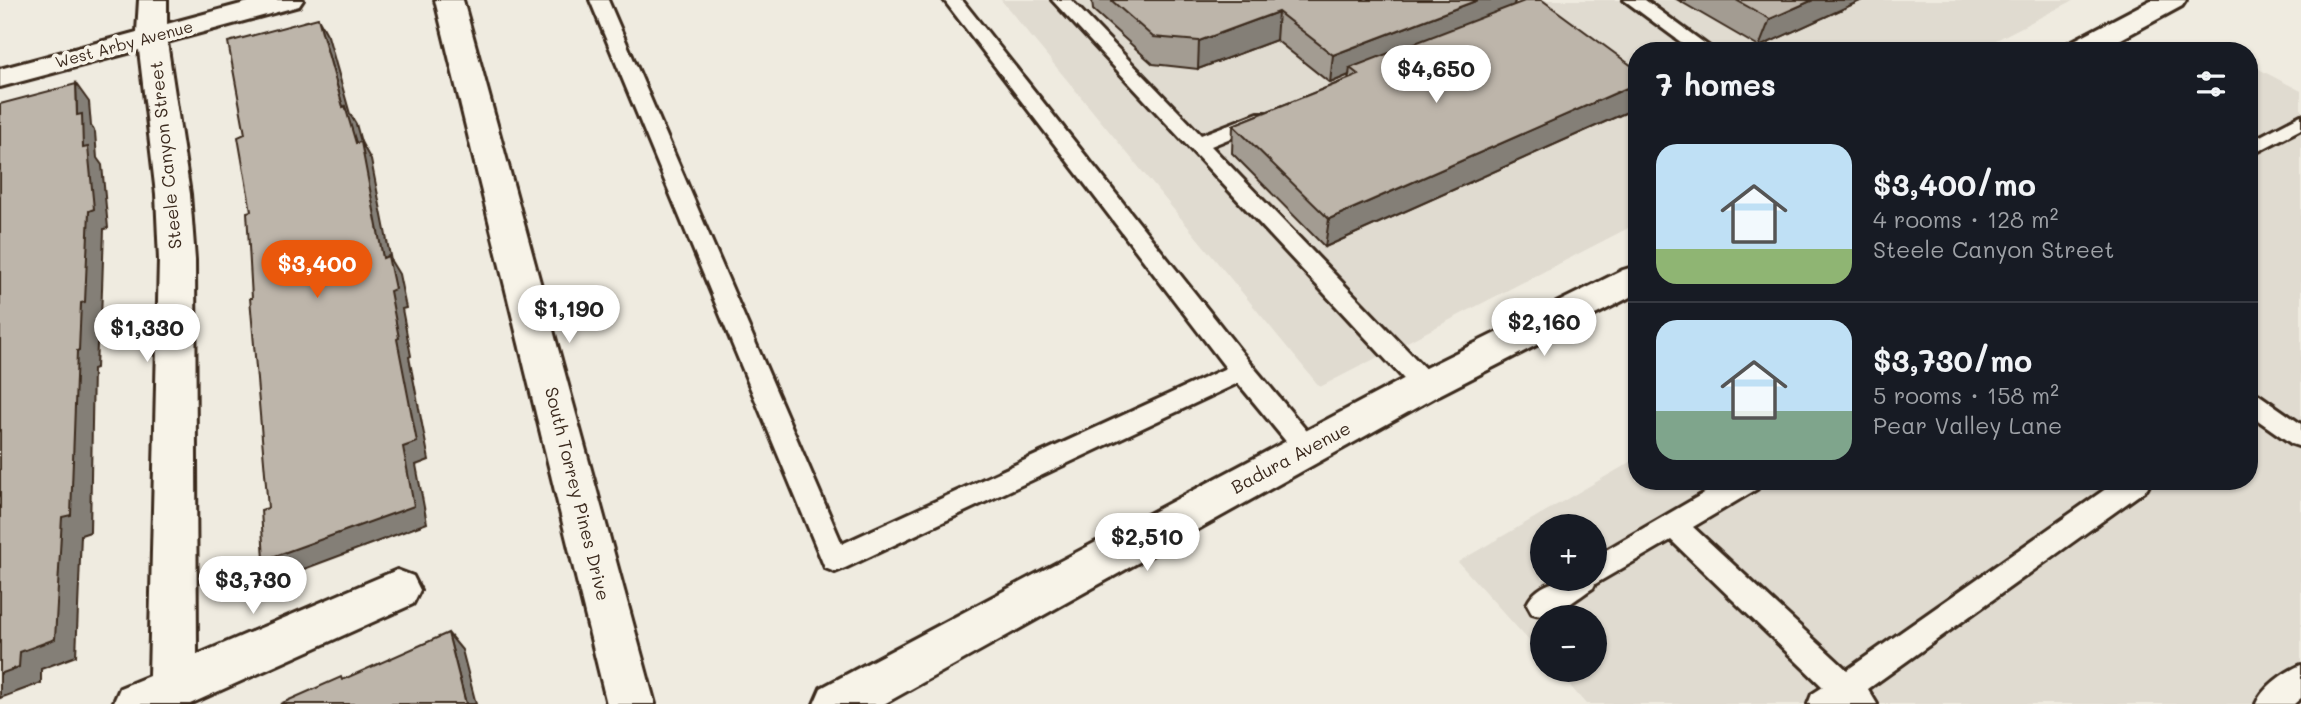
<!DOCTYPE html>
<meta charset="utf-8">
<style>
body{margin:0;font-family:Mali,sans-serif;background:#20242c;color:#f1f3f6;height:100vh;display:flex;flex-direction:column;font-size:26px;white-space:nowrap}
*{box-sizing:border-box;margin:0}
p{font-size:23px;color:#9ea1a6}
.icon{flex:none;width:38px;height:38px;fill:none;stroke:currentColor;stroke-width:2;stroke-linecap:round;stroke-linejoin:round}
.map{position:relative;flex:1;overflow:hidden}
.side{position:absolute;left:1628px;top:42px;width:630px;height:448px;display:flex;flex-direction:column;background:#171b24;border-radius:28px;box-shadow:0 2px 5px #0004}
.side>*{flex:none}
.buttons{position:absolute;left:1530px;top:514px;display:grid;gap:14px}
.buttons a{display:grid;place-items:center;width:77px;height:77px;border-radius:50%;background:#171b24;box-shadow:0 2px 5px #0004;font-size:35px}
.price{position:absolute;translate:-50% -60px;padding:0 16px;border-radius:24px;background:#fff;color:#222;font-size:23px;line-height:46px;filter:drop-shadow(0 2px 4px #0008)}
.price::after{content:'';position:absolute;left:50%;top:42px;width:21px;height:16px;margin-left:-10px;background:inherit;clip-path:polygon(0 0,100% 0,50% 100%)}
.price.on{background:#ea580c;color:#fff}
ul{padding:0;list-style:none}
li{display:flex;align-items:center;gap:21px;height:175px;padding:0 28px}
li+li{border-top:2px solid #363941}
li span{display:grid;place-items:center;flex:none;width:196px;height:140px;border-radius:21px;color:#555}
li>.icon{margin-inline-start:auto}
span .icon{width:84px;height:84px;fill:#fffc;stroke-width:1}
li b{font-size:30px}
h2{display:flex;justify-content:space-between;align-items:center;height:84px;padding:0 28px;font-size:30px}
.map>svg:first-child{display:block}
.built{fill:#e0dbd0;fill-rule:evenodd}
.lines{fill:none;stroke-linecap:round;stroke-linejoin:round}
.service-casing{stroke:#3b2a1e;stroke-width:6}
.minor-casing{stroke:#3b2a1e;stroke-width:6}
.tertiary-casing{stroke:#3b2a1e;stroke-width:6}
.secondary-casing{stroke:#3b2a1e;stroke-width:6}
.service{fill:#f7f3e8;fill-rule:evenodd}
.minor{fill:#f7f3e8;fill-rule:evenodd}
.tertiary{fill:#f7f3e8;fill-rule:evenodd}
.secondary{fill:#f7f3e8;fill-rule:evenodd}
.wall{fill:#a39c92;stroke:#3b2a1e;stroke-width:2}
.shaded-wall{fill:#847f77;stroke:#3b2a1e;stroke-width:2}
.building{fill:#bdb5aa;stroke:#3b2a1e;stroke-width:2}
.labels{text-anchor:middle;stroke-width:7;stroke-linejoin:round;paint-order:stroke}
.far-street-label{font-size:16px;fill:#3b2a1e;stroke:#f7f3e8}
.street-label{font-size:18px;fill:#3b2a1e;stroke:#f7f3e8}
</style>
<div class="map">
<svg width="2301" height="704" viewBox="0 0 2301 704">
<rect width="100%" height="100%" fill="#efebe0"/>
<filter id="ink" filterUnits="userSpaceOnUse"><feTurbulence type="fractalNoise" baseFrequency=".0143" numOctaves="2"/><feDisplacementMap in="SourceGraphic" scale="14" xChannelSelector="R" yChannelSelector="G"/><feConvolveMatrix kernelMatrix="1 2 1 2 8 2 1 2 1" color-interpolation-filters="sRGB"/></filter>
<g filter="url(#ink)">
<path class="built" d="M1001,0H2074L1975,51H1636V224L1320,387Z
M2249,64L2301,91V704H1586L1556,670H1594V618H1542V655L1458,562L1636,459V481H2249ZM1542,527H1594V579H1542Z"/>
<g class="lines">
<defs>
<path id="service" d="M590,0H608L842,544L1226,368L944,0H962L1251,364L1316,442L1320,449L1316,456L1307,459L1298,456L1238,383L845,568L835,572L825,568Z
M1052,0H1071L1201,135L1258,113H1272L1275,117L1272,121L1211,146L1434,378L1438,385L1434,392L1425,394L1416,392Z
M1624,0H1645L1715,51H1693Z
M2301,115V129L2249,156V142Z
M2249,391L2258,394L2301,424V447L2292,444L2249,414Z
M1725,481H1761L1757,489L1693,527L1847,670L2117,481H2151L2147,489L1868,689L1877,704H1808L1812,694L1823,687L1671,540L1595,584L1593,588C1575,599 1553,621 1532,613L1527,604C1540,578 1569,579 1594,579V557Z
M2301,665V698L2294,704H2256C2263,687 2284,672 2301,665Z"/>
<path id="minor" d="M139,0H167V24L256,0H303L299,6L167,42L190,194L195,260L197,655L397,570L413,576L420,590L413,604L190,704H113L120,688L149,676L159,260L156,194L139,50L0,87V69L137,32Z"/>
<path id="tertiary" d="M435,0H463L655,704H607Z"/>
<path id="secondary" d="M2151,0H2186L2182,6L2099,51H2061L2065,45Z
M1636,266V294L1439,395L884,704H814L821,688L1411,375L1623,270Z"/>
</defs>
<use href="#service" class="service-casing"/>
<use href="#minor" class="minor-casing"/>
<use href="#tertiary" class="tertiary-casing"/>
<use href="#secondary" class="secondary-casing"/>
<use href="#service" class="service"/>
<use href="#minor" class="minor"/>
<use href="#tertiary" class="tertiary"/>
<use href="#secondary" class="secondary"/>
</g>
<path class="wall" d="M1092,0H1515L1514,5L1636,69V108L1325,247L1232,153L1233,125L1348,79L1349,75L1330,83L1276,40L1198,69L1153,64L1093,10Z
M1678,0H1862L1759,47Z"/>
<path class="shaded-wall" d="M1478,0H1515L1512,12L1350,68L1349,75L1330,83L1333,55Z
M1813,0H1862L1759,47L1770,19Z
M1278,12L1276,40L1198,69L1199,41Z
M318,18L328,36L350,114L356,124L361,142L371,160L391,261L399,274L406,308L402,309L411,356L409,357L429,460L416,465L427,523L280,578L264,560L403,447L397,339L383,258L356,143L343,107Z
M76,84L89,102L91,126L95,132L97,158L102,165L108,228L104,229L101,320L98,321L96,368L93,369L90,532L81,535L76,656L41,669V683L0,698V674L20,652L62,517L89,211L83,148L77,115Z
M1636,84V108L1325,247L1329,219Z
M448,633L462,650L476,704H466Z"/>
<path class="building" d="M1111,0H1478L1333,55L1278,12L1199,41L1153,37Z
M1527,0H1542L1636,69V84L1329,219L1233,125L1359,75L1350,68Z
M1736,0H1813L1770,19Z
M318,18L343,107L345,106L356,143L361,142L383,258L388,256L395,289L390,291L399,338L397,339L417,442L403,447L414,506L264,560L261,510L268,508L250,298H252L247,212L251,211L238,137L245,134L228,42Z
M76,84L77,115L82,114L83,148L88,147L94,209L89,211L85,302L81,303L79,350L77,351L71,515L62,517L55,639L20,652L19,667L0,674V104Z
M448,633L466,704H280L341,677L342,680Z"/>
</g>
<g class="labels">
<g class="far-street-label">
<text transform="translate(124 44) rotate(-15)" y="6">West Arby Avenue</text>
</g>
<g class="street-label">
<text transform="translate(166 155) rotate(-96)" y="6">Steele Canyon Street</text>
<text transform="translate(1291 458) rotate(-28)" y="6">Badura Avenue</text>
<text transform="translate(577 494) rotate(76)" y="6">South Torrey Pines Drive</text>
</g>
</g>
</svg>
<div class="buttons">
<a>+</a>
<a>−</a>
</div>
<b class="price" style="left:1436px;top:105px">$4,650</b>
<b class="price on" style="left:317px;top:300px">$3,400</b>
<b class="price" style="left:569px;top:345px">$1,190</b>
<b class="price" style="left:1544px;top:358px">$2,160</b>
<b class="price" style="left:147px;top:364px">$1,330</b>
<b class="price" style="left:1147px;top:573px">$2,510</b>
<b class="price" style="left:253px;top:616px">$3,730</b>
<section class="side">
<h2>7 homes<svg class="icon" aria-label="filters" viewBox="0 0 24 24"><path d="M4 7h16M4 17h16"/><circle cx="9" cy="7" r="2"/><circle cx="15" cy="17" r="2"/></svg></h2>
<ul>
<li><span style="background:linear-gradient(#bfe0f5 75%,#8fb573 0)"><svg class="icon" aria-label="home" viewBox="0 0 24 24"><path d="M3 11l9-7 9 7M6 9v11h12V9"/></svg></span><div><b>$3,400/mo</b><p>4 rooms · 128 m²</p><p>Steele Canyon Street</p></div></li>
<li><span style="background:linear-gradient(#bfe0f5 65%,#7fa58c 0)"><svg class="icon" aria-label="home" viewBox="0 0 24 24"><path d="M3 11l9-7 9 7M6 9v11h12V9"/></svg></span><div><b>$3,730/mo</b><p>5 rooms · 158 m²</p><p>Pear Valley Lane</p></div></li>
</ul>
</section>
</div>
